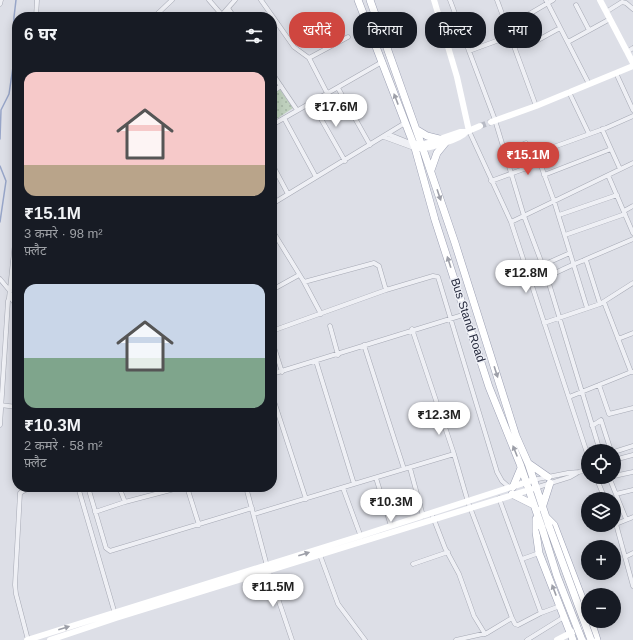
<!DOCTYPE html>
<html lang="hi">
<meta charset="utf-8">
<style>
body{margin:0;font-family:Helvetica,"Noto Sans Devanagari",sans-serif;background:#242831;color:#f1f3f6;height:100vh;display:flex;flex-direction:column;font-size:15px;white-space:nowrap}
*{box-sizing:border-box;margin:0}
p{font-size:13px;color:#9ea1a6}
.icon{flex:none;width:22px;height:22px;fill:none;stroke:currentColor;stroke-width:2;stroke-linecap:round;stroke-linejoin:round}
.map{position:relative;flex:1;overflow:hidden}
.drawer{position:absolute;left:12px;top:12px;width:265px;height:480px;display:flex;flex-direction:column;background:#171b24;border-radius:16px;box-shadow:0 2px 10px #0003}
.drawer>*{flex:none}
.banner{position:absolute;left:289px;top:12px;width:284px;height:36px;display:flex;gap:8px}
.controls{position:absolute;left:581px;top:444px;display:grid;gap:8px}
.controls a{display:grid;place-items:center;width:40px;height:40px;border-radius:50%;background:#171b24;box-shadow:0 2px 10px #0003;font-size:20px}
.price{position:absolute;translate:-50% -34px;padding:0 9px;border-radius:14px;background:#fff;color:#222;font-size:13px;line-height:26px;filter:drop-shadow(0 1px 2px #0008)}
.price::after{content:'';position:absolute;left:50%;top:24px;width:12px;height:9px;margin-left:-6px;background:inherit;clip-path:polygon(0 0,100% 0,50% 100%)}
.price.active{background:#cf463f;color:#fff}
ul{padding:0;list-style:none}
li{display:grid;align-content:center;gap:8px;height:212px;padding:0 12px}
li span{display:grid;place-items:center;height:124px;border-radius:12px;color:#555}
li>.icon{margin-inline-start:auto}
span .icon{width:72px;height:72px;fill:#fffc;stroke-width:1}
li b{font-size:17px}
h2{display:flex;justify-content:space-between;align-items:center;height:48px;padding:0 12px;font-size:17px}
.pill{padding:0 14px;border-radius:16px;background:#171b24;box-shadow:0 2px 10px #0003;font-size:14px;line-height:36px}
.pill.active{background:#cf463f;color:#fff}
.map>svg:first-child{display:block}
.park{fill:url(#park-dots)}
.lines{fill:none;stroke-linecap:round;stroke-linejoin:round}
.stream{stroke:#97a5c8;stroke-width:1.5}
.secondary-tunnel{stroke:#b8bbc5;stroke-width:6;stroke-dasharray:6 3;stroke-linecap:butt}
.street-casing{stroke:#a6a9b4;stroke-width:5}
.primary-casing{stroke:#9ca0b3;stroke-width:8}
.street{stroke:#eff0f5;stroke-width:4}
.secondary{stroke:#fff;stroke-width:6}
.primary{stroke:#fff;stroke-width:7}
.primary-bridge-casing{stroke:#9ca0b3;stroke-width:8;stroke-linecap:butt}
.primary-bridge{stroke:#fff;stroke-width:7}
.oneway{fill:#9d9fa8}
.labels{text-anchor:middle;stroke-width:3;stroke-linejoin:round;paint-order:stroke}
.street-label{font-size:12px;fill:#262a3d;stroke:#eceef5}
</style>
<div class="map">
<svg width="633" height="640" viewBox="0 0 633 640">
<defs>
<pattern id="park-dots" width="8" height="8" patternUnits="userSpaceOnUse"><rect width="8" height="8" fill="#bfd1be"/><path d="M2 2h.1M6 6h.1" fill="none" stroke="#a4b4a4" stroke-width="1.8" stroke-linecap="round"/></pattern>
</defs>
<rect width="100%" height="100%" fill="#dddfe7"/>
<path class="park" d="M279,88L293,108L272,122V93Z"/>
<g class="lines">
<path class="stream" d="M0,139L1,110L9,94L13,67L14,17L16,0
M0,166L6,181L0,222"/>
<path class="secondary-tunnel" d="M480,126L491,122"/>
<defs>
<path id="street" d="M209,0L222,15
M261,0L294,47L309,58L327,93
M450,0L469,51
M497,0L536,106
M546,0L589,84
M0,4L1,0
M576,5L589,30
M228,8L234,17
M606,12L622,2L626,3L633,9
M36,17L37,0
M154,17L172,0
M220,17L235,0
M507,27L553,0
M510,36L469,51L495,120L524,216L547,277L600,451
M568,42L610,19
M529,45L560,28
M627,52L633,48
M309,58L348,37
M272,73L297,110
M616,73L633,110
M338,88L370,145
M272,92L281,86
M569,92L589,134
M312,103L345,161
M284,118L316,177
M272,125L382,62
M602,129L620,169
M469,131L511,222L588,456
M388,134L413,144
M384,137L414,148
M505,152L526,143
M272,164L288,194
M544,175L611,149
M608,175L633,233
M491,181L540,163
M272,204L405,123
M624,211L633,206
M559,215L617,195
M511,222L633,163
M272,230L304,282L321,314
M565,235L625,214
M584,260L633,239
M543,265L570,253
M547,277C553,274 582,260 586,260L600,304
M0,279L10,291
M304,282L374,263L379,266L386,290
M272,290L299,275
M10,296L17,307
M9,298L17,224
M604,302L631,372H633
M587,308L554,201L537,155V153L606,128L633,116
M544,323L600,304L633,283
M330,326L338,355
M272,331L386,290L433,276L438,277L497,472L502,481L510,488
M618,339L633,333
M272,341L282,372
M364,345L404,469
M316,361L354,484
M272,374L466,314
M599,385L609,414L633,408
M272,395L306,499
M569,397L631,372
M0,405L17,407
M0,425L8,301L10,296L17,292
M592,426L601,420L611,451
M614,452L633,446
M454,454L468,502L512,618
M614,460L633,455
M410,468L423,516
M614,476L633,472
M596,477L605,499
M609,477L626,519
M376,478L391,526
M533,480L568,473L579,472L588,469
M78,487L115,614
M88,487L106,548L110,551L252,508
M119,487L125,502
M187,487L199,525
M246,487L267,566L292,640
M343,488L361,537
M535,488L570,477L577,473
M616,494L633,490
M499,498L541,613
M95,512L125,502L182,487
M254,514L454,454L412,329
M433,517L445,548L459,574L474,616L485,634
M614,520L616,524L633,517
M616,524L633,586
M320,555L338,604L365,640
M625,557L633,553
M522,559L539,553
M413,564L448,552
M28,640L16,594L15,585L20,493L25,490L35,487
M456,640L487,633L512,618L515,624L518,625L541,613L560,606
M527,640L564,617"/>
<path id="primary" d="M358,0L415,148L435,220L489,387L520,464L542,528
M370,0L423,149L455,243L516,436L528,463L549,526
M417,130L427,136L439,139
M431,170L437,153L446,142
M528,463L548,477
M513,487L521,468
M512,494L534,505
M542,508L550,483
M547,518L554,525L588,614
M536,519V532L539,553L573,640
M591,621L597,640"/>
</defs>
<use href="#street" class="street-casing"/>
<use href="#primary" class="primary-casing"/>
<use href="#street" class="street"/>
<path class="secondary" d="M434,0L457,77L469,131
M600,0L633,63
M491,122L536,106L633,66
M417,144L422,145L460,132H466L480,126
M420,148C429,149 461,139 466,132
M27,640L360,536L530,481
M50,640L116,618L532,489
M557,640L590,623"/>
<use href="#primary" class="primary"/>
<defs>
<path id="primary-bridge" d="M549,526L591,640
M542,528L557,576L582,640"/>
</defs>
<use href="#primary-bridge" class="primary-bridge-casing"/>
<use href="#primary-bridge" class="primary-bridge"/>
</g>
<defs><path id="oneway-solid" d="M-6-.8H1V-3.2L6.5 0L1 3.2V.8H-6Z"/></defs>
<g class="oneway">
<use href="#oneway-solid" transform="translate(396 99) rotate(-111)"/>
<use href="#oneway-solid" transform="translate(439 195) rotate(71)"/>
<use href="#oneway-solid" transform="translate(449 262) rotate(-108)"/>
<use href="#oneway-solid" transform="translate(496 372) rotate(72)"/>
<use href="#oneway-solid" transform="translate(515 451) rotate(-112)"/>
<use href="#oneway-solid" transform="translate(304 554) rotate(-18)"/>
<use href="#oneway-solid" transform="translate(554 590) rotate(-111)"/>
<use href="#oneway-solid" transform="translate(64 628) rotate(-17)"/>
</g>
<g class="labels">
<g class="street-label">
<text transform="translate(468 320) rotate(72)" y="4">Bus Stand Road</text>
</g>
</g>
</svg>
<div class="controls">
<a><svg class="icon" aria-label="locate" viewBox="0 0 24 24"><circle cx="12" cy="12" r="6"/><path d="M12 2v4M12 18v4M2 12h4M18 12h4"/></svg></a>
<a><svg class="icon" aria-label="layers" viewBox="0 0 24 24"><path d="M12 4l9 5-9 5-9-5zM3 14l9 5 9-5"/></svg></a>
<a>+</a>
<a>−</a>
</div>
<b class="price" style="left:336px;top:128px">₹17.6M</b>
<b class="price active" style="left:528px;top:176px">₹15.1M</b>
<b class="price" style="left:526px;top:294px">₹12.8M</b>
<b class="price" style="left:439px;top:436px">₹12.3M</b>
<b class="price" style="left:391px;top:523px">₹10.3M</b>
<b class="price" style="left:273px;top:608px">₹11.5M</b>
<div class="banner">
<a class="pill active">खरीदें</a>
<a class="pill">किराया</a>
<a class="pill">फ़िल्टर</a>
<a class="pill">नया</a>
</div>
<section class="drawer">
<h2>6 घर<svg class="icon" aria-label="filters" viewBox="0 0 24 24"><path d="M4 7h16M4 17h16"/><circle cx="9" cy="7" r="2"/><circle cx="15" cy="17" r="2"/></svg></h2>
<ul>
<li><span style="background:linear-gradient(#f6c9c9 75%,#b9a48a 0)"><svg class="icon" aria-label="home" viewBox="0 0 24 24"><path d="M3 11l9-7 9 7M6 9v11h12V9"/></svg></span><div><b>₹15.1M</b><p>3 कमरे · 98 m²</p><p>फ़्लैट</p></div></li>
<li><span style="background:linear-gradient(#c9d6e8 60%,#7fa58c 0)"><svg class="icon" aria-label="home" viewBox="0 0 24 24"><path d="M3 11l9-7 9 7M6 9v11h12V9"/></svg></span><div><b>₹10.3M</b><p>2 कमरे · 58 m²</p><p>फ़्लैट</p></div></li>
</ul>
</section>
</div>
